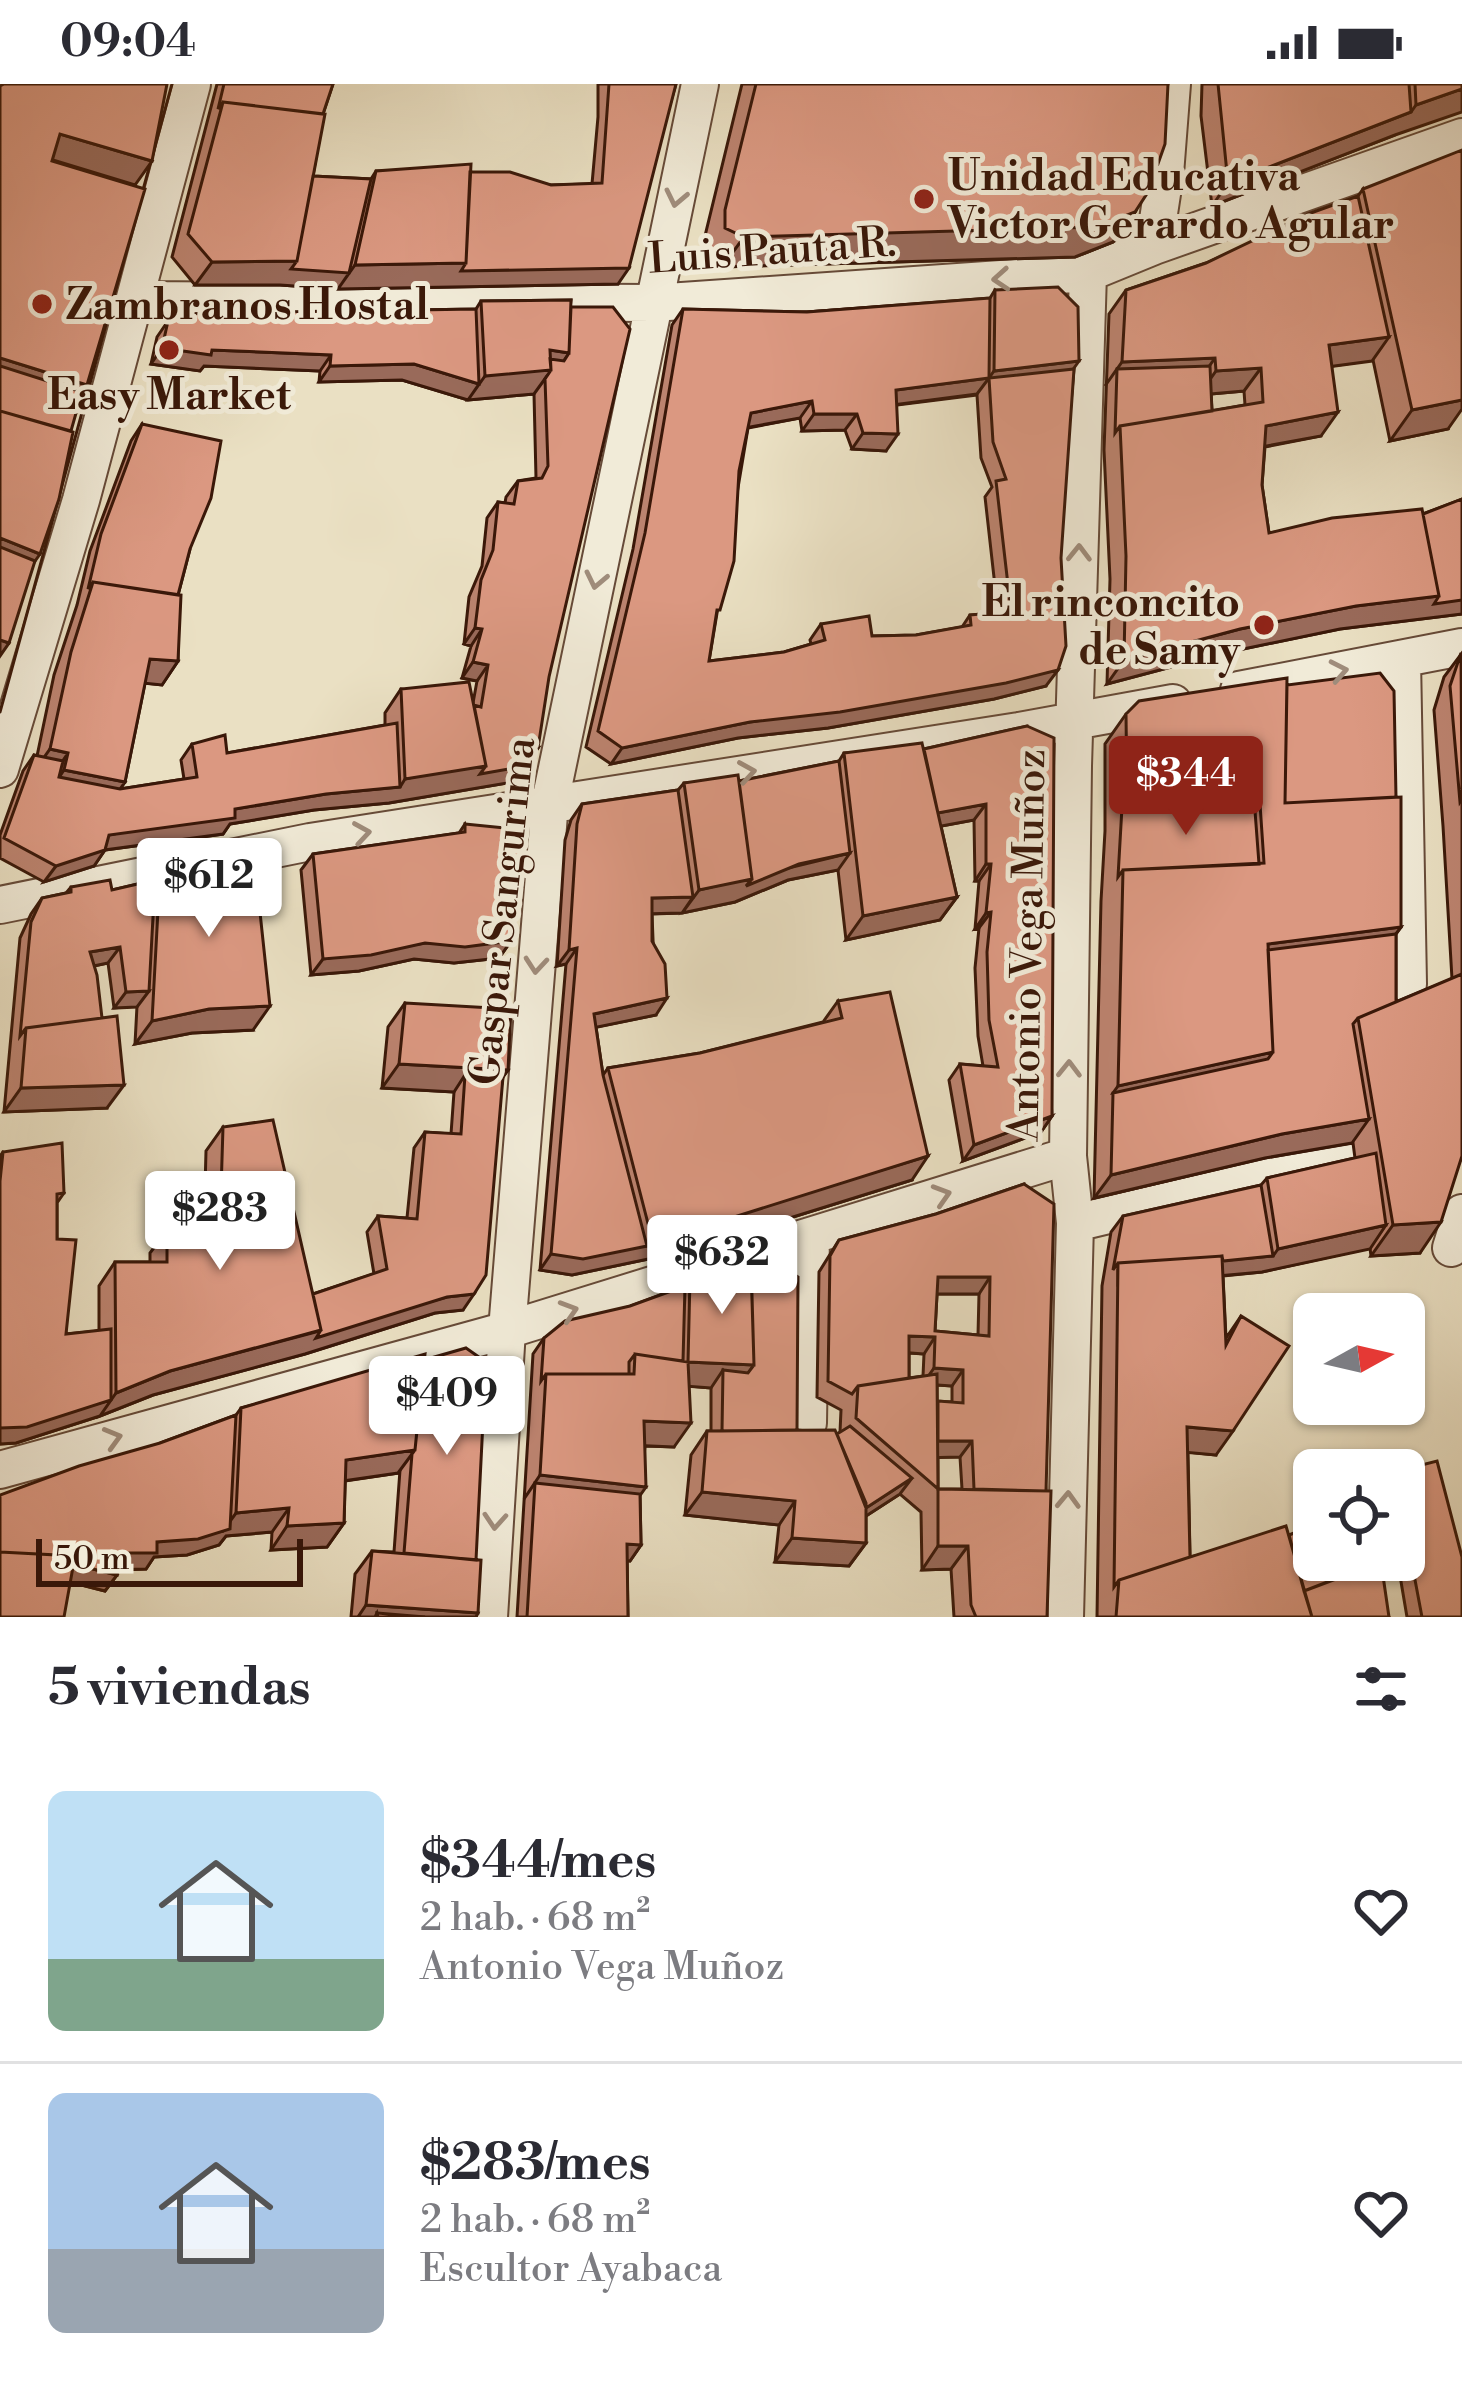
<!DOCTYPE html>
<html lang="es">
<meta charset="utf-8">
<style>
body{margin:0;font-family:"Libre Bodoni",serif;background:#f7f7f7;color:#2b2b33;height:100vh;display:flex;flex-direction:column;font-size:45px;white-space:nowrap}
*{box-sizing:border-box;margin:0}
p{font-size:39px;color:#7c7c81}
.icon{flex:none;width:66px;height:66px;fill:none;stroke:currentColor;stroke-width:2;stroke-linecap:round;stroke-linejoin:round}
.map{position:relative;height:1533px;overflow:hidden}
.panel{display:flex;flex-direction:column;background:#fff;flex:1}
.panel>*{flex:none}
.needle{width:78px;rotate:82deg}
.buttons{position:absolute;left:1293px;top:1209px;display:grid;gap:24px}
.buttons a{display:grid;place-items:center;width:132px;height:132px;border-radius:18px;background:#fff;box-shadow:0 3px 9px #0004;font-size:60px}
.scale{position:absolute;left:36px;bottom:30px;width:267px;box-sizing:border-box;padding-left:12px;border:6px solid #3a1809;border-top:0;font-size:33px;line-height:42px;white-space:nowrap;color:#3a1809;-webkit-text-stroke:9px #f1ebd8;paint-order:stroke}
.price{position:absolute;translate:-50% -102px;padding:0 27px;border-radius:12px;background:#fff;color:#222;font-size:39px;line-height:78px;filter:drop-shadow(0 3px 6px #0008)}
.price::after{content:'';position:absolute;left:50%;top:72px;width:36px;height:27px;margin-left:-18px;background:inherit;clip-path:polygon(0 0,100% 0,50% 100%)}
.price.current{background:#8f2418;color:#fff}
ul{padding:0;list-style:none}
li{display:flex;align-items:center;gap:36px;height:300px;padding:0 48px}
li+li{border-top:3px solid #e1e1e2}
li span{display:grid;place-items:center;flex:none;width:336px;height:240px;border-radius:18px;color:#555}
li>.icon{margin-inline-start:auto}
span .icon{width:144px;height:144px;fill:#fffc;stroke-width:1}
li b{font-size:51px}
h2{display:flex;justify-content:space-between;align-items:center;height:144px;padding:0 48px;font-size:51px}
.status{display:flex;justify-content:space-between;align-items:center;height:84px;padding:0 60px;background:#fff;direction:ltr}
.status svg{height:33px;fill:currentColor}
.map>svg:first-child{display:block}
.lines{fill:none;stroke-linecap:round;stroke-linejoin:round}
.minor-casing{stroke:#664a38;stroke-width:40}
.minor{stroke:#f1ebd8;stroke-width:36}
.tram{stroke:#3a1809;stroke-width:3}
.wall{fill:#bc836f;stroke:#3a1809;stroke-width:3;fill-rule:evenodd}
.shaded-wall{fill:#996a5a;stroke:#3a1809;stroke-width:3}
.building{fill:#db9881;stroke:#3a1809;stroke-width:3;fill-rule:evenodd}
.oneway{stroke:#9f8c7b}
.poi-dot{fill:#8f2418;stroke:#f1ebd8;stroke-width:4.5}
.labels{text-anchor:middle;stroke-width:10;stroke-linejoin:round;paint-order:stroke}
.poi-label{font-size:42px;font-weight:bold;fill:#3a1809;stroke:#f1ebd8;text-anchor:start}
.street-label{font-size:42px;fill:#3a1809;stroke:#f1ebd8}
</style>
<div class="status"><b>09:04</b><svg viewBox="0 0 49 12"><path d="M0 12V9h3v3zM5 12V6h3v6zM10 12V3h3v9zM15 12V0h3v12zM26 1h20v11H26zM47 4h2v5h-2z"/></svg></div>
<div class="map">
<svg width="1462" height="1533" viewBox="0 0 1462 1533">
<rect width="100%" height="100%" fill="#eae0c3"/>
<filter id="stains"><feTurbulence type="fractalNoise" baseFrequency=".00167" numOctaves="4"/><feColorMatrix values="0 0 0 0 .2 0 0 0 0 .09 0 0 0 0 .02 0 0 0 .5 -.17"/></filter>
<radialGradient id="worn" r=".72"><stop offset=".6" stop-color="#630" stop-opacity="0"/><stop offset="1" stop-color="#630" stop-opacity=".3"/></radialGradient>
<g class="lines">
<defs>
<path id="minor" d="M1154,162L1165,90L1172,0
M135,216L653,219L1088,189L1154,162L1462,53
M1402,575L1408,900
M1239,606L1462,563
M0,685L81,416L192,0
M0,821L310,758L1019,647L1173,619
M1075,1139L1355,1072
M1451,1164L1462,1129
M808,1339L811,1152
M0,1386L507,1246L1068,1072
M489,1533L507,1246L550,718L700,0
M1065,1533L1075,1139L1068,1072L1073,682L1088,189"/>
</defs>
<use href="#minor" class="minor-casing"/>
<use href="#minor" class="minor"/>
<path class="tram" d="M0,628L172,0"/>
</g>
<path class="wall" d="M217,0H333L323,30L313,92L371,95L376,87L470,88L551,101L592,100L598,33V0H676L618,200L338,205L280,201H195L172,173Z
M742,0H1168L1135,128L1113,158L1075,173L722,183L703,175L704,156Z
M1202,0H1462L1395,51L1212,122L1201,32Z
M1363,105L1448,345L1390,357L1373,276L1332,282L1321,352L1265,363L1262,401L1269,449L1423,430L1462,415V530L1340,545L1224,569L1107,600L1110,495L1104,366L1109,230L1126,206L1206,179L1358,112ZM1244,307L1245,321L1212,327L1211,310Z
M995,206L1074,285L1046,602L994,615L828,644L738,654L611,680L586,663L633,465L672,241L683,225L807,228L990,214ZM977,311L981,374L992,403L985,413L998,529L970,531L962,543L916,551L872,552L821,540L810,556L811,560L784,568L709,577L748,344L800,334L802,347L845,346L852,365L886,367L897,321Z
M571,216L513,698L389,719L314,726L230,740L223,750L105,766L94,782L44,798L0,774V751L23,687L34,671L37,672L54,591L77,521L90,467L131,357L142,340L190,465L178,511V577L162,601L145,599L125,698L120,705L184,695L181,676L192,660L227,669L385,641V629L401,605L473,619L477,597L462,594L471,562L464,560L469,513L482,482L487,434L498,418L505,419L506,413L518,397L536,394L534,310L468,316L402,296L319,298L320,287L204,282L200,287L151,280L157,253L168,237L410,233L415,226L476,225L481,217Z
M1462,569V1072L1420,1169L1371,1172L1370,1164L1262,1188L1223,1192L1226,1254L1241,1232L1216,1371L1188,1368L1190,1473L1289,1451L1314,1476H1367L1363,1480L1356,1481V1487L1389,1533H1097L1102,1202L1111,1148L1123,1132L1261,1101L1267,1094L1355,1074L1353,1059L1265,1074L1094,1114L1101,817L1105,747V660L1126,630L1287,601L1401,843L1396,850V918L1452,895L1443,742L1434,626L1444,593Z
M1027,642L1052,1032L1041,1048L963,1077L949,996L960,980L983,982L978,952L975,884L979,844L975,845L979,797H975L974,736L941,742L957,813L940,836L846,856L838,786L788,796L735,818L682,829L652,830L656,931L596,943L603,991L608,984L700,969L823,938L838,917L912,1096L677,1169L572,1191L540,1186L566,880L557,882L565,756L571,736L582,720L678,706L684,699L739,697L839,677L844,669L924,665Z
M465,740L511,857L499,874L454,879L414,875L359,887L311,891L301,786L313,770L459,749Z
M160,789L253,946L192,949L135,960L137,922L114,924L108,879L94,882L107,1024L4,1028L20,854L31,830L42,814L66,809L71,803L112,806L155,796Z
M405,919L508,986L503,993L463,1226L435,1229L305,1270L153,1311L100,1332L16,1359L0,1360V1072L3,1068L64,1109L57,1119V1155L66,1250L99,1247V1202L115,1178H150V1169L167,1146L204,1142L206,1067L223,1043L313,1210L374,1190L367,1148L378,1132L407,1134L414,1064L425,1048L451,1050L454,1008L382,1004L388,943Z
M1024,1100L1046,1407L1047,1533H954L951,1485L922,1486L921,1428L900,1410L866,1432V1459L849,1482L775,1478L779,1441L685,1431L691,1371L707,1347H711V1304L689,1302L674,1363L645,1362L640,1410L641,1461L630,1477H627L628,1533H517L533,1270L544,1254L685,1202L690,1194L751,1183L797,1346L837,1350L840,1348L841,1326L817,1313L819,1188L839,1156L936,1130ZM937,1210H979L978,1251L935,1247ZM909,1269L924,1270L923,1292L909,1294ZM937,1301L952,1302V1318L937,1317ZM938,1373H960L962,1405H938Z
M424,1276L476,1476V1533H351L355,1490L372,1467L394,1468L400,1386L398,1389L345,1397L344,1439L327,1463L271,1466L272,1448L226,1452L219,1461L187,1471L154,1473L146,1485L117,1486V1491L105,1507L70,1498L0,1533L160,1359L236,1331L241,1324Z
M1404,1386L1462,1533H1407L1398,1480L1394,1476H1404Z"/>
<path class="shaded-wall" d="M1462,5V28L1395,51L1212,122L1228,99L1411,28L1416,21Z
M60,50L152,77L135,101L43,73Z
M1135,128L1113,158L1075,173L722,183L744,153Z
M297,177L349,189L338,205L280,201H195L212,178Z
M466,179L629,184L618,200L338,205L355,181Z
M1389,253L1372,277L1312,285L1329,261Z
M162,264L212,266L331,271L320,287L204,282L200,287L151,280Z
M550,266L569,269L553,293L547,292L534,310L468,316L485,292Z
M0,274L87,301L71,324L0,302Z
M1215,274L1198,298L1117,285L1105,302L1122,278Z
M1079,277L1062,301L989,294L994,287Z
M414,280L479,300L468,316L402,296L319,298L330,282Z
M1261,284L1244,307L1199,311L1216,287Z
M989,294L977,310L885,322L896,306Z
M1462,316V325L1448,345L1390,357L1412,326Z
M812,317L800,334L739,345L751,329Z
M1338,328L1321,352L1250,365L1266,342Z
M814,330H857L845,346L802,347Z
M863,349L898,350L886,367L852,365Z
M0,454L40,470L24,493L0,484Z
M1439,512L1462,516V530L1340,545L1224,569L1107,600L1124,576L1240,545L1356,522Z
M475,544L482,545L471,562L464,560Z
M0,556L9,559L0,572Z
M150,575L178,577L162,601L133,598Z
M473,578L488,581L477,597L462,594Z
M1058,586L1046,602L994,615L828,644L738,654L611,680L622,664L750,638Z
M538,664L513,698L389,719L314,726L230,740L223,750L105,766L94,782L44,798L56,782L109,751L235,725L326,710L400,703L405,695Z
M50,665L68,669L52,693L33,689Z
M64,686L125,698L108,722L48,710Z
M1127,716L1260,720L1239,751L1122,723Z
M986,720L974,736L920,746L931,730Z
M850,769L838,786L788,796L735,818L682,829L699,806Z
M986,780H991L979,797H975Z
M693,813L682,829L640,830L652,814Z
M957,813L940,836L846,856L863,832Z
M991,828L979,844L975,845L986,829Z
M1401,843L1379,873L1264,888L1268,860Z
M511,857L499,874L454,879L414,875L359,887L311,891L323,875L425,859Z
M120,863L108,879L79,885L90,868Z
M577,864L566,880L557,882L569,866Z
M149,907L137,923L114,924L126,908Z
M667,914L656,931L583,946L594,930Z
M270,922L253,946L192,949L135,960L152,937L209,925Z
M1273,968L1251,999L1113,1009L1118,1002Z
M399,980L508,986L491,1010L465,991L454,1008L382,1004Z
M124,1001L107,1024L4,1028L21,1004Z
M1052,1032L1041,1048L963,1077L974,1061Z
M1369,1035L1352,1059L1265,1074L1094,1114L1111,1091L1282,1050Z
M928,1072L912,1096L677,1169L572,1191L540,1186L551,1170L647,1162L652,1155Z
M1441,1138L1420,1169L1371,1172L1393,1141Z
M1386,1141L1370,1165L1262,1188L1118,1201V1186L1273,1172L1278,1165Z
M938,1193H990L979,1210H927Z
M474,1210L463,1226L435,1229L305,1270L153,1311L100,1332L116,1309L170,1287L447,1213Z
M909,1252L935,1253L924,1270L898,1268Z
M688,1278L754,1281L737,1305L723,1286L711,1304L671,1301Z
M934,1284L963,1286L952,1302L923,1300Z
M111,1316L100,1332L16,1359L0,1360V1344Z
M644,1337L691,1339L674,1363L628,1361Z
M1187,1343L1233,1347L1216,1371L1171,1367Z
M932,1357H972L960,1373L920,1374Z
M415,1366L398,1389L329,1399L346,1376Z
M540,1391L646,1403L629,1427L535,1399L524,1415Z
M912,1394L900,1410L849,1443L861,1427Z
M702,1408L795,1417L779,1441L685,1431Z
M289,1424L272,1448L226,1452L219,1461L187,1471L154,1473L146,1485L106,1486L118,1469L157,1458L223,1447L236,1429Z
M344,1439L327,1463L271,1466L287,1442Z
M792,1454L866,1459L849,1482L775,1478Z
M627,1460L641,1461L630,1477L616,1476Z
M938,1462H968L951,1485L922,1486Z
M69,1479L117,1491L105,1507L58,1495Z
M366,1521L478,1529L476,1533H378L377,1529L375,1533H358Z"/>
<path class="building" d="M4,0H167L152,77L60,50L52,77L145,105L87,301L0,274V2Z
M224,0H333L323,30L223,18L218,25Z
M609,0H676L629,184L461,187L466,179L470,88H510L551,101L602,99Z
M756,0H1168L1165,60L1148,108L1135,128L1097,143L744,153L725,144V126Z
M1218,0H1409L1411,28L1228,99Z
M1415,0H1462V5L1416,21Z
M223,18L325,30L297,177L212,178L188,150Z
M1462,66V316L1412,326L1363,105Z
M471,80L466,179L355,181L376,87Z
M313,92L371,95L349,189L291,185L297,177Z
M1358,112L1389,253L1329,261L1338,328L1266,342L1262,401L1269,449L1332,434L1422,425L1439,512L1356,522L1240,545L1124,576L1126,472L1120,342L1263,318L1261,284L1216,287L1215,274L1122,278L1126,206L1206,179L1308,130Z
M1058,203L1078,223L1079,277L994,287L995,206Z
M990,214L989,294L896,306L898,350L863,349L857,330H814L812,317L751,329L739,387L734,477L720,526H717L709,577L784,568L825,556L821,540L869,532L872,552L916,551L971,541L970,531L1011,527L996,397L1006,395L993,358L989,294L1074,285L1061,474L1066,562L1058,586L1006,599L840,628L750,638L622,664L598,647L645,449L683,225L807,228Z
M571,216L569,269L550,266L551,286L485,292L481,217Z
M571,223H613L630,245L549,593L538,664L525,682L480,690L486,682L474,621L481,623L488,581L473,578L482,545L475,544L481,496L493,466L498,418L514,420L518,397L542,394L548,382L545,295L551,286L550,275L564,277L569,269Z
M476,225L479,300L414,280L330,282L331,271L212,266L211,271L162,264L168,237L177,230L334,227L413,234L415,226Z
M0,282L82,308L71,347L0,327Z
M1210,282L1212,327L1120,342L1115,349L1117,285Z
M0,327L73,348L59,415L40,470L0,454Z
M142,340L221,357L211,414L190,465L178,511L93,498L88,505L101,450Z
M1462,415V516L1434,520L1439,512L1423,430Z
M0,463L35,477L9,559L0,556Z
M93,498L181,511L178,577L150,575L125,698L64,686L68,669L50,665L71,568Z
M1461,569L1462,715L1460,718L1450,602Z
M1380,589L1394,607L1396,713L1285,719L1287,601Z
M1287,594L1285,719L1401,713V843L1268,860L1273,968L1118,1002L1123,786L1264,779L1260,720L1127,716L1126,630L1139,617Z
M469,598L486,682L405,695L401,605Z
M397,639L400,703L326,710L235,725V734L109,751L105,766L56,782L4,754L34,671L63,677L59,693L120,705L197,693L192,660L225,651L227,669Z
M1027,642L1054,654L1052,1032L974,1061L960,980L998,983L989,936L987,868L991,828L986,829L991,780H986V720L938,729L924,665Z
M922,659L957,813L863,832L844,669Z
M839,677L850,769L799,780L746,802L752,795L739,697Z
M738,691L752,795L699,806L684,699Z
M678,706L693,813L652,814V857L665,880L667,914L594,930L603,991L647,1162L583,1175L551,1170L577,864L569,866L577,740L582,720Z
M1122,723L1255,727L1259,780L1123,786L1118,793Z
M465,740L524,746L511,857L465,863L425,859L371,871L323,875L313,770L465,748Z
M254,772L270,922L209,925L152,937L160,789Z
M110,796L112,806L155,796L149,907L126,908L120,863L90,868L97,891L102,934L26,944L20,952L31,838L42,814L71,808V803Z
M1396,850V918L1358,934L1353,940L1369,1035L1282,1050L1111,1091L1113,1009L1268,975L1273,968L1268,866Z
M1462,890V1072L1441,1138L1393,1141L1358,934Z
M890,908L928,1072L693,1146L652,1155L608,984L700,969L842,934L838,917Z
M405,919L511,925L508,986L399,980Z
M117,932L124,1001L21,1004L26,944Z
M465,991L503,993L486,1191L474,1210L447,1213L316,1254L321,1246L313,1210L387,1185L378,1132L417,1135L425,1048L461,1050Z
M273,1036L321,1246L170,1287L116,1309L115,1178H167V1146L220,1140L223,1043Z
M62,1059L64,1109L57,1110V1155L76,1156L66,1250L111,1245V1316L27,1343L0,1344V1097L3,1068Z
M1376,1069L1386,1141L1278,1165L1267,1094Z
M1024,1100L1054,1120L1046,1407L974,1405L972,1357H938V1317L963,1319V1286L934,1284L935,1253L909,1252V1294L858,1302L852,1310L828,1297L830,1172L839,1156L936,1130ZM938,1193H990L989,1252L935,1247Z
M1261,1101L1273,1172L1223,1177L1222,1172L1118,1179L1113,1186L1123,1132Z
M1222,1172L1226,1261L1241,1232L1289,1262L1233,1347L1187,1343L1190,1473L1119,1496L1114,1503L1118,1179Z
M751,1177L754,1281L688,1278L690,1194Z
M776,1178L798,1193L797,1346L722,1347L723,1286L748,1289L754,1281L751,1183Z
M685,1202L683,1277L635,1270L629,1278V1290H546L541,1297L544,1254L565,1237L630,1222Z
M466,1264L486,1278L476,1476L404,1469L412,1370L415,1366L424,1276Z
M425,1270L415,1366L346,1376L344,1439L287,1442L289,1424L236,1429L241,1324Z
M635,1270L688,1278L691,1339L644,1337L646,1403L540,1391L546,1290H634Z
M937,1290L938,1405L856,1334L858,1302Z
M236,1331L230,1445L198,1455L157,1458V1469H118L117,1491L73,1480L75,1472L0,1468V1411L79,1382L160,1359Z
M850,1342L912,1394L866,1424L837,1350Z
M835,1346L866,1419V1459L792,1454L795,1417L702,1408L707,1347Z
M1437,1377L1462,1473V1533H1422L1409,1464L1404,1458V1386H1402Z
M535,1399L640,1410L641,1461L627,1460L628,1533H527Z
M938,1405L1051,1407L1047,1533H976L971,1521L968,1462H938Z
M1314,1441V1476H1356V1487L1304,1507L1289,1451Z
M1286,1442L1312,1533H1116L1119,1496Z
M372,1467L481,1476L478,1529L366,1521Z
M0,1468L75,1472L64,1533H0Z
M1381,1478L1389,1533H1312L1304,1507Z
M377,1529L425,1533H378Z"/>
<defs><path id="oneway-chevron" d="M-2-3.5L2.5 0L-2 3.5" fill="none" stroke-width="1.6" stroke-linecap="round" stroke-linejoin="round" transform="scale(3)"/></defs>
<g class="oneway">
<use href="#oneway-chevron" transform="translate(676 114) rotate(102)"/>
<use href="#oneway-chevron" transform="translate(1001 195) rotate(176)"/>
<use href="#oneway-chevron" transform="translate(1079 469) rotate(-89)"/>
<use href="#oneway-chevron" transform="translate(596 496) rotate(102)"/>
<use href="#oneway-chevron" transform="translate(1339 587) rotate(-11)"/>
<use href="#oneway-chevron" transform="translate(747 688) rotate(-9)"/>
<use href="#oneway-chevron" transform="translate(362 749) rotate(-9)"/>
<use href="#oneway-chevron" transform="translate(536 881) rotate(95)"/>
<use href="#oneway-chevron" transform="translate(1069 985) rotate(-89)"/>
<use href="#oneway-chevron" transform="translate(942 1111) rotate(-17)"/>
<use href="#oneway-chevron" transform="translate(569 1227) rotate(-17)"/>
<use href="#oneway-chevron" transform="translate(113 1354) rotate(-16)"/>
<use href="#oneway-chevron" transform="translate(1068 1416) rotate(-88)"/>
<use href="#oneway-chevron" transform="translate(495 1437) rotate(94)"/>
</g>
<g class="poi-dot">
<circle cx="924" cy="115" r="12"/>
<circle cx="42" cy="220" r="12"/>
<circle cx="169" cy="266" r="12"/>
<circle cx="1264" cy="541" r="12"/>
</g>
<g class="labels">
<g class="poi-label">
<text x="948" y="106">Unidad Educativa<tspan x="948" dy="48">Victor Gerardo Agular</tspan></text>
<text x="66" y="235">Zambranos Hostal</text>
<text x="169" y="325" text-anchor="middle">Easy Market</text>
<text x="1240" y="532" text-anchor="end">El rinconcito<tspan x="1240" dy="48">de Samy</tspan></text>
</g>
<g class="street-label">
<text transform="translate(772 165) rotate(-4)" y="15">Luis Pauta R.</text>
<text transform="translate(501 827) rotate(-84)" y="15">Gaspar Sangurima</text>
<text transform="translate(1026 861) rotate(-89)" y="15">Antonio Vega Muñoz</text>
</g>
</g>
<rect width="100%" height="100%" filter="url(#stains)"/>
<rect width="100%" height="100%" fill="url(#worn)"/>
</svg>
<div class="buttons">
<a><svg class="needle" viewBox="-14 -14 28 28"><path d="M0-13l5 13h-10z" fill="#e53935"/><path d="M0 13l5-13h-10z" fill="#7c7c81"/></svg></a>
<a><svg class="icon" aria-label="locate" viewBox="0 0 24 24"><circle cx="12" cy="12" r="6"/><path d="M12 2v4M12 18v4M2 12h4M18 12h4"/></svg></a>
</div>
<div class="scale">50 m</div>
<b class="price current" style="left:1186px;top:754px">$344</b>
<b class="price" style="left:209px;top:856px">$612</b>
<b class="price" style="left:220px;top:1189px">$283</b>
<b class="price" style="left:722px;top:1233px">$632</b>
<b class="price" style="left:447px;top:1374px">$409</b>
</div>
<section class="panel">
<h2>5 viviendas<svg class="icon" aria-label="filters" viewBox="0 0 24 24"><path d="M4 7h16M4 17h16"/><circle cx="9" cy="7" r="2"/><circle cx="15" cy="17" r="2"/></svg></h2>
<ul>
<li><span style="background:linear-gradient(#bfe0f5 70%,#7fa58c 0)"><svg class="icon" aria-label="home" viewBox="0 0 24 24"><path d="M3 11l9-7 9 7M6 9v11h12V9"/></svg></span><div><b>$344/mes</b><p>2 hab. · 68 m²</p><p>Antonio Vega Muñoz</p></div><svg class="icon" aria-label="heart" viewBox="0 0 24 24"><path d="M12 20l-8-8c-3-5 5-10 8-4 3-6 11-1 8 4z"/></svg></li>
<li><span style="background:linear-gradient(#a9c7e8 65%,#9aa5b1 0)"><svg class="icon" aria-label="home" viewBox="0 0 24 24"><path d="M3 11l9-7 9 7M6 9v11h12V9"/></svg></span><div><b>$283/mes</b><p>2 hab. · 68 m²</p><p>Escultor Ayabaca</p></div><svg class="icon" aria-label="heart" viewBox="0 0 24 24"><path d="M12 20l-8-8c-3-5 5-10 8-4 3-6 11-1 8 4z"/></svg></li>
</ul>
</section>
